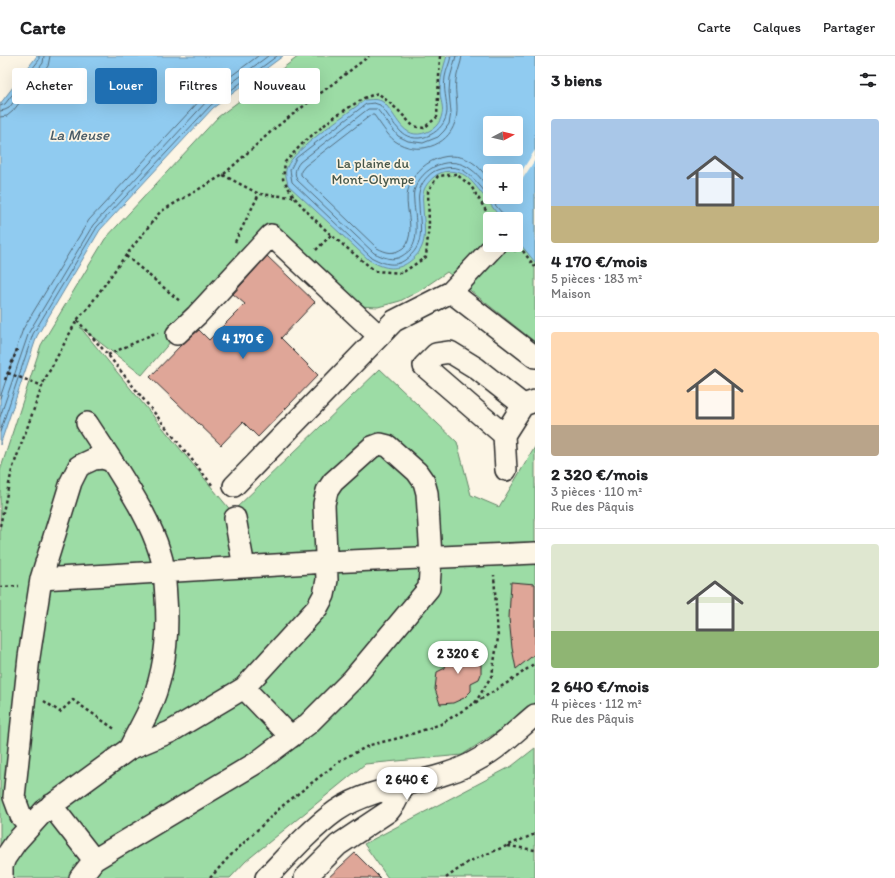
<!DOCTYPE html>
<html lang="fr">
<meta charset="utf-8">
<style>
body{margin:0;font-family:Itim,sans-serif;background:#f2f2f2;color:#202124;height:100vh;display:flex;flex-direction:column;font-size:15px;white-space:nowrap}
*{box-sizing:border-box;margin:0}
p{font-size:13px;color:#757577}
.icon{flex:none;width:22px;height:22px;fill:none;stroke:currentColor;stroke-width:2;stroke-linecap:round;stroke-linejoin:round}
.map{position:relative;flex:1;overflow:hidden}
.drawer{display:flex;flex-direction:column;background:#fff;width:360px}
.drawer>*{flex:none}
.banner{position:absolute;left:12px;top:12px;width:380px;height:36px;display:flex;gap:8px}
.needle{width:26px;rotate:83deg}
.controls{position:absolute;left:483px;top:60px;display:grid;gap:8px}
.controls a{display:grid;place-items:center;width:40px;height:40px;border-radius:4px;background:#fff;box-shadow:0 4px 16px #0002;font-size:20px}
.price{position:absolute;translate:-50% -34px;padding:0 9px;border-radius:14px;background:#fff;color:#222;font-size:13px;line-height:26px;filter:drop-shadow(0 1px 2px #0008)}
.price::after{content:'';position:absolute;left:50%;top:24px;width:12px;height:9px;margin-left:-6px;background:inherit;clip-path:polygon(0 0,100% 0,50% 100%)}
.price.current{background:#1f6fb2;color:#fff}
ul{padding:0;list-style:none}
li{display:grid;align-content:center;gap:8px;height:212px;padding:0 16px}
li+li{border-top:1px solid #e0e0e0}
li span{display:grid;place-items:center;height:124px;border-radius:4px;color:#555}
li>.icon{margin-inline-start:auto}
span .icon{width:72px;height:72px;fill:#fffc;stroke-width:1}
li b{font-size:17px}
h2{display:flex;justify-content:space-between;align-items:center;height:48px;padding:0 16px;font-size:17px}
.pill{padding:0 14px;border-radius:4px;background:#fff;box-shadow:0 4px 16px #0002;font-size:14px;line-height:36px}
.pill.current{background:#1f6fb2;color:#fff}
header{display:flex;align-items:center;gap:24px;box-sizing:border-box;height:56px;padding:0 20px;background:#fff;border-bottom:1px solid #e0e0e0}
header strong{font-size:19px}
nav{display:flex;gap:22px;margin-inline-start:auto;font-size:14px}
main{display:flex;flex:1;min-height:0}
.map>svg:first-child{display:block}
.green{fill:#9cdca5;stroke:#648468;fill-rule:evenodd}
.water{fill:#90cbf0;stroke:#688ba1;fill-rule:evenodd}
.pier{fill:#fcf5e5}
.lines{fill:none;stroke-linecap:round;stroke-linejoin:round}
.shore{stroke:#536b7a;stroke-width:1}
.building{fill:#dfa698;stroke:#2b2b2b}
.minor-casing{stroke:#2b2b2b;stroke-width:24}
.path{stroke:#2b2b2b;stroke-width:2.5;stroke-dasharray:3 3;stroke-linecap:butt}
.minor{stroke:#fcf5e5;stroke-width:21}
.labels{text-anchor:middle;stroke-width:3.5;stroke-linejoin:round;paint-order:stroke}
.park-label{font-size:14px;fill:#47574a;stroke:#fcf5e5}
.water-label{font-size:15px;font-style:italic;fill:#495b66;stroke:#fcf5e5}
</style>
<header>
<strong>Carte</strong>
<nav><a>Carte</a><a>Calques</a><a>Partager</a></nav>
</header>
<main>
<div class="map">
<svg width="535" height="822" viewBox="0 0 535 822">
<rect width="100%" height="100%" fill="#fcf5e5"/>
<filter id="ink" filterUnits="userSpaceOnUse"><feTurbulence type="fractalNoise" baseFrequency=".025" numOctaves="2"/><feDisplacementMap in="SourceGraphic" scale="8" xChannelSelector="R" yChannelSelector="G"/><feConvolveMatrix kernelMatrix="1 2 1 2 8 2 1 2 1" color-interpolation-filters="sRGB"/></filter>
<g filter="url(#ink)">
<path class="green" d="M299,0H535V286L447,216L419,235L400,245L378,251L357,250L271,179L177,278L142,319L80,271L232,456L380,313L457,386L471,439L499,451L535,391V651L462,699L365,708L246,805L230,822H0V415L41,289L105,183L218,61ZM490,67H516V93H490ZM490,115H516V141H490ZM490,163H516V189H490Z
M535,692V822H388L364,788L512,710Z"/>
<path class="water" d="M37,0H283L213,52L100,174L37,280L0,389V48Z
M447,0H535V206L516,183V163H501C495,154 473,125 466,120C457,114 442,113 434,121C429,125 424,131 423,138C422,142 423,147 423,151C424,173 430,191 409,206C395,216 383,212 369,204L288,129C287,123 284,117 287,111C293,94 348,57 365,44C370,44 378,42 383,46C397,58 402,86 427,76C436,72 440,67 442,58C444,51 440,44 440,36C440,24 443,12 447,0ZM490,67H516V93H490ZM490,115H516V141H490Z"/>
<path class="pier" d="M535,94V104L516,133V124Z"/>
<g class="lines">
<path class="shore" d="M451,0C450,7 446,14 445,21C443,34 447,43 447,55C446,76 418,91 401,76C393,68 387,57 380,49L374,47L366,48L296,102L290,114L292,126L371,201C382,207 394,212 405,204C426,189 420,172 419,149C419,145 418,141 419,137C420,128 429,117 437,114C459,107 467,115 481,131C488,140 495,149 502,157L504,163
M456,0L450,22L449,36L451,57L449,68L444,75L438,81L423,87L408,85L398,80L377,53H368L300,106C295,112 294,117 297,124L374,197C383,201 393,206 402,200C405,198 408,196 410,194C420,183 415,160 414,147C414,143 413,139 414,135C421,111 451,97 472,114C479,119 485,128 490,135
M462,0C461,8 457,16 456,24C454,38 460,52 455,66C448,91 416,100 395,85C387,79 380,67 374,59H371L305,110L301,115V119L377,192C387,197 393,199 403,192C405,190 407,188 408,185C414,169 404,150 408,134C416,105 452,89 476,109C482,114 486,120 490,126
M0,50L5,48L39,4V0
M0,55L5,54L9,52L43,7L44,0
M0,61L7,60L13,55L48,10L50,0
M0,342L23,273L89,164L203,41L258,0
M0,361L29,276L93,169L207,45L268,0
M0,376L33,278L97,171L211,49L277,0"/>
</g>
<path class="building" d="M267,200L315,246L281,282L318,319L258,381L243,366L221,389L150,321L182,288L199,274L209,284L245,248L233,238Z
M511,526L535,528V598L516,613L512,592L509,562Z
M467,590H476L478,594L481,604V618L479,623L471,627V635L464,642L453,647L440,648L435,633L437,616L445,612L446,604L449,598L456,594Z
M355,797L380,822H328Z"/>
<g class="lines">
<defs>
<path id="minor" d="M451,236L535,301
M177,278L197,259L271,179L379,280
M523,349L476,312L450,296L436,298L424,310L504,379L523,349L535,345
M87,367L112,405
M504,379L506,414
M234,430L394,265L451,236L495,189
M235,462L244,511
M41,523L327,506L535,497
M244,632L291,681
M51,749L94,804
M30,770L21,760L14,741L29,601L41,523L71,426L79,410L94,403L102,402L112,405C130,434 150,464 160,497C165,511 165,527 166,542C169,581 164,622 147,658C141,670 135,681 129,693
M2,822V810L5,802L16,786L44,755L129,693L170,676L244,632L317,552L324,539L327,524L324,448L327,435L333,426L372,391L380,388L388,390L417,416L424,426L427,437L431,501L429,532L353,623L308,668L256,707L94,804L80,822
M266,822C288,799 310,774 336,755C367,734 406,730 442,719C460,714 480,704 496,692C509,682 522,670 535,659
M305,822L338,789L389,755L395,747L404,729"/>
</defs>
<use href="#minor" class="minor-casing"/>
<path class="path" d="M440,0L437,61L424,72L413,70L398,54L378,37L364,42L334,61L304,86L285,106L283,123L294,141L310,159L331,179L375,215L402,217L426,201L429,168L428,135L438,120L456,118L471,130L491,163
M223,119L259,138L293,141
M487,170L490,165
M235,186L259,138
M316,194L331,179
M514,195L520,191L535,211
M126,200L181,246
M77,264L108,299L213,430
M108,299L153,278L158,277
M8,317L43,330
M5,324L18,291
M0,470L12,414L44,325L77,264L88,252L120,207L160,156L223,119L275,72L369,0
M0,531L19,530
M44,645L60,656L73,644L116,674
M475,647L492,619L498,582L494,519
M508,790L535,794
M210,822L228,802L281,751L341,704L370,689L403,681L441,668L515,622L535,607
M446,822L468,806L535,778"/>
<use href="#minor" class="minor"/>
</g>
</g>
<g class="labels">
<g class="park-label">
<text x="373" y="112">La plaine du<tspan x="373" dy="16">Mont-Olympe</tspan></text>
</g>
<g class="water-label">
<text x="79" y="84">La Meuse</text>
</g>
</g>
</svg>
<div class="controls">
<a><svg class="needle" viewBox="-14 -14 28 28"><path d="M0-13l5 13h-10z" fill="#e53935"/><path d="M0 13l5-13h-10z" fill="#757577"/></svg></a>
<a>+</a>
<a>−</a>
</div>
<b class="price current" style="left:243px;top:304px">4 170 €</b>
<b class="price" style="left:458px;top:619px">2 320 €</b>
<b class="price" style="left:407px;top:745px">2 640 €</b>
<div class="banner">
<a class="pill">Acheter</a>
<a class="pill current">Louer</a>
<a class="pill">Filtres</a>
<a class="pill">Nouveau</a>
</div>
</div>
<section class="drawer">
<h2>3 biens<svg class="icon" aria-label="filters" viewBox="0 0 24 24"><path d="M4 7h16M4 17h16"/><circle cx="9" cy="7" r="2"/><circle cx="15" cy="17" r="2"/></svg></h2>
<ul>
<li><span style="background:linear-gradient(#a9c7e8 70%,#c2b280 0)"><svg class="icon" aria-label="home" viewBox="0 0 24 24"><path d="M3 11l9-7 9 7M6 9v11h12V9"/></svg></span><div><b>4 170 €/mois</b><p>5 pièces · 183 m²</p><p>Maison</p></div></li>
<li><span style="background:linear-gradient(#ffd9b3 75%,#b9a48a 0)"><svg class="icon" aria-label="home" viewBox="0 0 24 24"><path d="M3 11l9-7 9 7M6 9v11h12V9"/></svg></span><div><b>2 320 €/mois</b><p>3 pièces · 110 m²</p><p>Rue des Pâquis</p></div></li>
<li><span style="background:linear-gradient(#dfe7d0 70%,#8fb573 0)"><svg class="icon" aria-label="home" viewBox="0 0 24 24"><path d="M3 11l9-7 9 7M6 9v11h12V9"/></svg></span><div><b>2 640 €/mois</b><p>4 pièces · 112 m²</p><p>Rue des Pâquis</p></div></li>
</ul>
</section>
</main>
